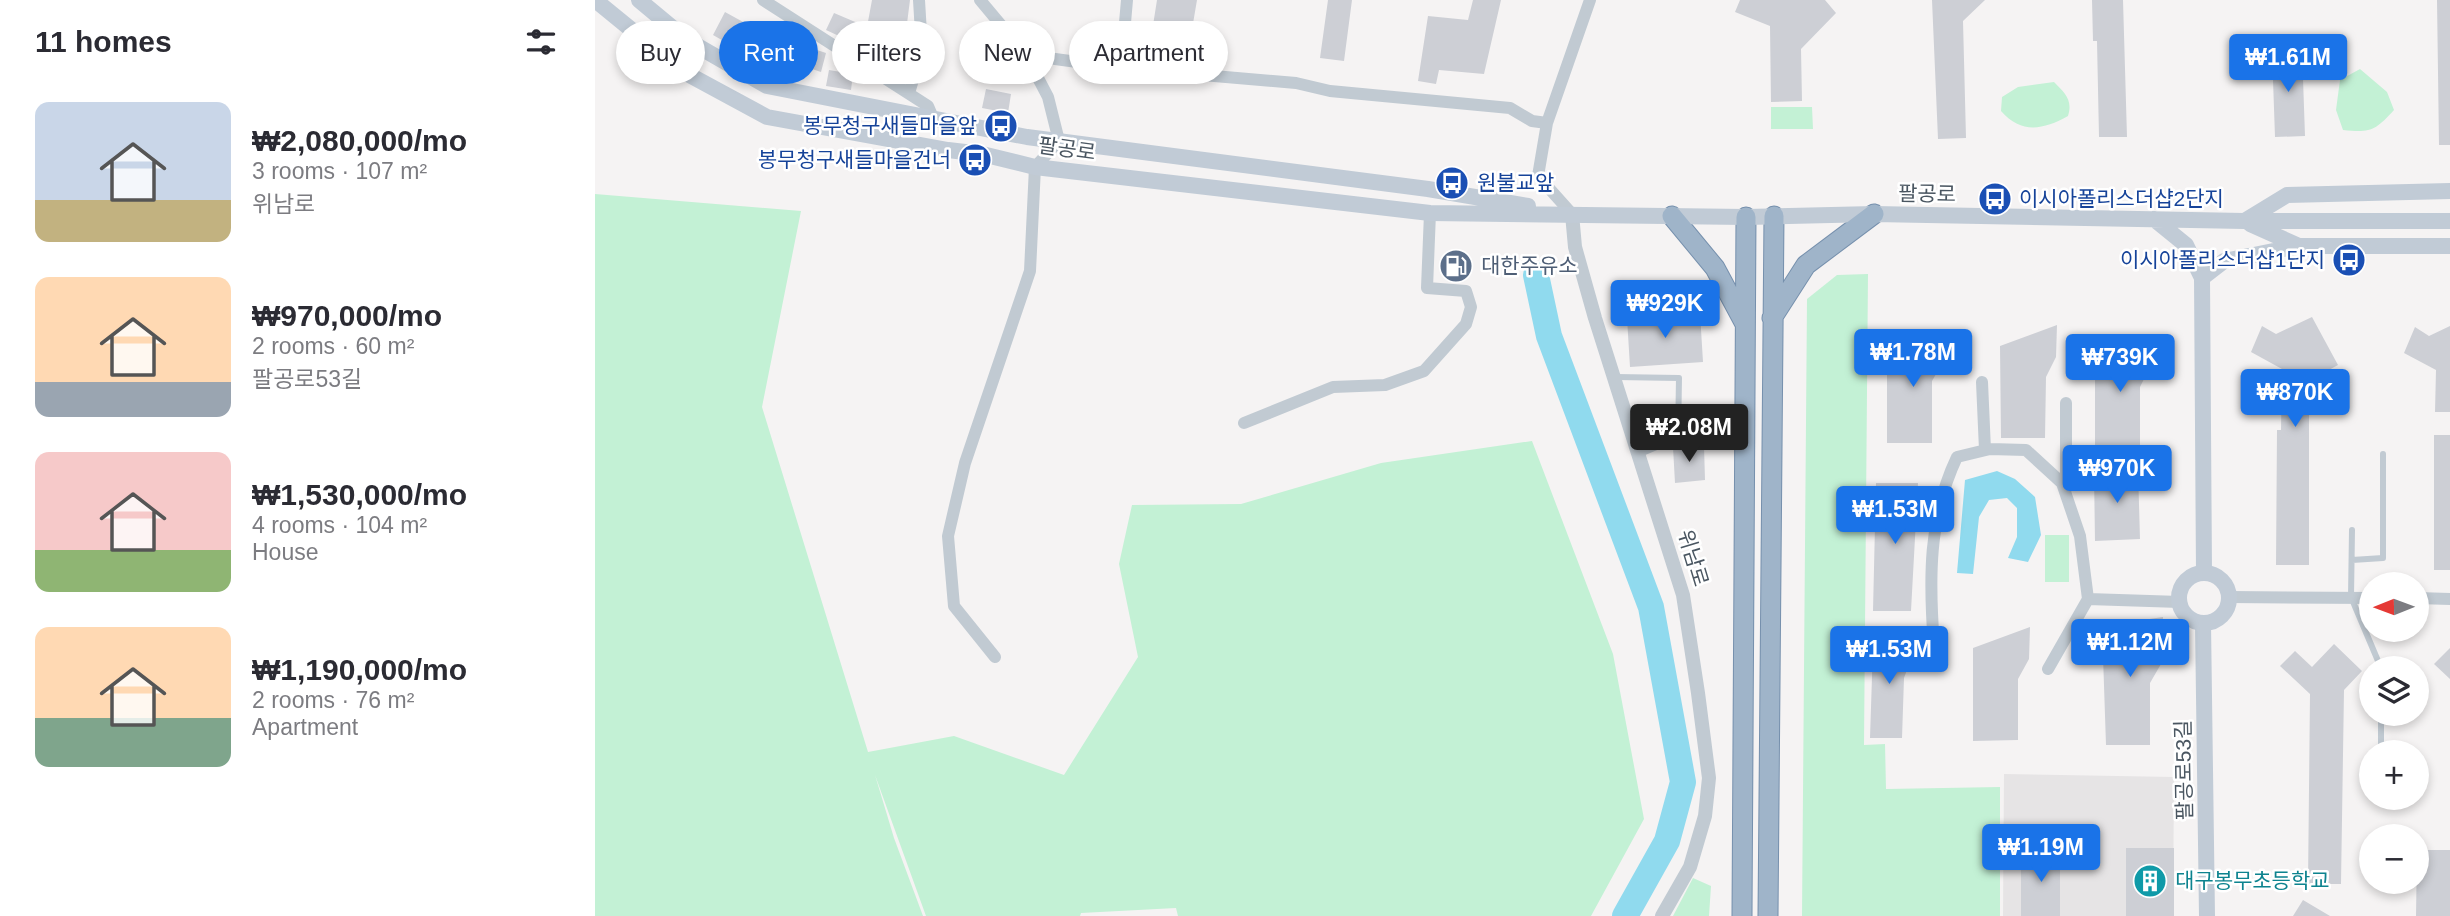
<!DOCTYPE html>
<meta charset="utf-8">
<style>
body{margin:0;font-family:Arial,"Noto Sans KR",sans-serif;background:#f2f2f3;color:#2b2b33;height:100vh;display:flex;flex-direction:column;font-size:26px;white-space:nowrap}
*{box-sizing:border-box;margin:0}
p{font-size:23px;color:#7c7c81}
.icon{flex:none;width:38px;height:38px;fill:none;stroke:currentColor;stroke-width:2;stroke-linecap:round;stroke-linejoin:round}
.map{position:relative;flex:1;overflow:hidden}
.panel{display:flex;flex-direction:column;background:#fff;width:595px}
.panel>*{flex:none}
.top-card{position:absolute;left:21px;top:21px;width:665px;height:63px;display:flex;gap:14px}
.needle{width:46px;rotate:269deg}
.fabs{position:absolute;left:1764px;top:572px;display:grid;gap:14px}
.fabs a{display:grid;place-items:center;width:70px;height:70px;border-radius:50%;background:#fff;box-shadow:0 4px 10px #0003;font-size:35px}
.price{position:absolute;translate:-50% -60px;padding:0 16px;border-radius:7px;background:#1a73e8;color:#fff;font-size:23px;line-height:46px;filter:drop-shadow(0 2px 4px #0008)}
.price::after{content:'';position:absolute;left:50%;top:42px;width:21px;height:16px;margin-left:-10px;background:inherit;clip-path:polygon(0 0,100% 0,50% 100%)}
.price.active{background:#222;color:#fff}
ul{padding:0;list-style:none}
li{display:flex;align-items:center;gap:21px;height:175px;padding:0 35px}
li span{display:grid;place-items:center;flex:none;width:196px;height:140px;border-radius:14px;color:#555}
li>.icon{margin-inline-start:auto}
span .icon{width:84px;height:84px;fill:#fffc;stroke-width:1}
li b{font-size:30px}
h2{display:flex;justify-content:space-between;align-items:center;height:84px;padding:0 35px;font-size:30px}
.tag{padding:0 24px;border-radius:32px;background:#fff;box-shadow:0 4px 10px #0003;font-size:24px;line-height:63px}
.tag.active{background:#1a73e8;color:#fff}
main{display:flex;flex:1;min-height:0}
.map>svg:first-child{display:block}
.education{fill:#e6e4e5}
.green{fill:#c3f1d5}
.water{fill:#90daee}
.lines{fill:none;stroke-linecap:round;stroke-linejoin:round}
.river{stroke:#90daee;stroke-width:26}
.building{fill:#cdcfd5}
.trunk-casing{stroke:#7690ad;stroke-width:21}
.service{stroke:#c1cad2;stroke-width:6}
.minor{stroke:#c1cad2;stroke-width:12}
.tertiary{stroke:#c1cad2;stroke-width:14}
.secondary{stroke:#c1cbd6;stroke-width:16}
.trunk{stroke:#9fb4c9;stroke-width:19}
.labels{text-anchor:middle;stroke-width:5;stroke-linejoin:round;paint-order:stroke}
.transit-label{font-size:21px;fill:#164399;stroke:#fff;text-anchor:end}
.street-label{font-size:21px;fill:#4a5661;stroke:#fff}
.service-label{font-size:21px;fill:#4e5e75;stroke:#fff;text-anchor:start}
.culture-label{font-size:21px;fill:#0d838f;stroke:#fff;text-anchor:start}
</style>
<main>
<section class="panel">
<h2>11 homes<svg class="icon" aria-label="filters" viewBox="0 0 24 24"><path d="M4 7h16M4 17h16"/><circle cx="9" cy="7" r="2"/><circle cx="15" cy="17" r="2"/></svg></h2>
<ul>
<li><span style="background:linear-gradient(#c9d6e8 70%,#c2b280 0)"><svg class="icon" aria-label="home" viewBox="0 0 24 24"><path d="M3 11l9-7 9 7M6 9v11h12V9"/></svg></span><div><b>₩2,080,000/mo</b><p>3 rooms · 107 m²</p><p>위남로</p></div></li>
<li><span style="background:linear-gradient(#ffd9b3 75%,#9aa5b1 0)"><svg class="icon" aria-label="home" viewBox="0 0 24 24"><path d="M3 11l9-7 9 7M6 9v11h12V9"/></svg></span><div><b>₩970,000/mo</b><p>2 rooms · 60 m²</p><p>팔공로53길</p></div></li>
<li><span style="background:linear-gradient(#f6c9c9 70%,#8fb573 0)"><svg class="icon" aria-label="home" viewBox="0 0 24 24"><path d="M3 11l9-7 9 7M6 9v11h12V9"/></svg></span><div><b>₩1,530,000/mo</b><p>4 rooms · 104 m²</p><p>House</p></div></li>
<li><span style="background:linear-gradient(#ffd9b3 65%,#7fa58c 0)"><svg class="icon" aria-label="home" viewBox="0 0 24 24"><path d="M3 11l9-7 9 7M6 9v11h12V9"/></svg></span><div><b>₩1,190,000/mo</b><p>2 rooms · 76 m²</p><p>Apartment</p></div></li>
</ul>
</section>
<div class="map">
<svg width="1855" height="916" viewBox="0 0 1855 916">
<rect width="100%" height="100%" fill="#f5f3f3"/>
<path class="education" d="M1409,774L1579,777L1578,916H1408Z"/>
<path class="green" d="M1765,69L1792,92L1799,110C1780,131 1775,133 1748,130L1741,110L1745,80Z
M1459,82C1470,93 1478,100 1473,116C1448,130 1426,134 1406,111L1407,97L1423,87Z
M1176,107H1217L1218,129H1176Z
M0,194L206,211L167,407L273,752L359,736L469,775L543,657L524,564L537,505L646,504L786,463L937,441L1018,654L1049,819L996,916H583L581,908L486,913L485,916H331L280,775L299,838L328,916H0Z
M1273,274L1269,745L1290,744L1291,789L1405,787V916H1207L1212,299L1242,275Z
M1450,535H1474V582H1450Z
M1098,878L1116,886L1114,916H1078Z"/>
<path class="water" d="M1402,471L1420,479L1440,497L1446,535L1433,562L1413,558L1422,537V508L1412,498L1394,500L1384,517L1378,574L1362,573L1370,480Z"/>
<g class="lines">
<path class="river" d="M941,275L954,336L1056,607L1088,782L1072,841L1030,916"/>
</g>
<path class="building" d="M277,0H315L310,39L296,36L293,55L268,50V47L231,30L239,13L272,27Z
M562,0H602L595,41L556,38Z
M733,0H757L749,61L725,58Z
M878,0H906L889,74L844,70L841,84L823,81L833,16L873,20Z
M1145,0H1230L1241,13L1206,49L1207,101L1176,102L1175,26L1140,12Z
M1337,0H1390L1368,21L1371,138L1343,139Z
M1497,0H1528L1532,137H1504L1502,41H1498Z
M1842,0H1855V145H1844Z
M130,12L201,51L204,44L231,53L226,72L184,58L178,69L118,35Z
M1707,50L1710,136L1680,137L1677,51Z
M234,70L258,74L256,90L231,86Z
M391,89L416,94L413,113L387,108Z
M1105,313L1108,362L1035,367L1032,318Z
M1717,317L1743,365L1719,378L1721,411H1714V565H1681L1682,430H1686L1687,369L1656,352L1667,326L1681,334Z
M1462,325L1461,357L1451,377L1450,438H1406L1405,346Z
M1855,326V412H1840L1841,370L1809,353L1820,327L1834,336Z
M1349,329L1348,362L1337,381V443H1292V351Z
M1557,335L1555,367L1545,387V448L1500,449V356Z
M1839,435H1855V570H1839Z
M1109,446L1110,480L1080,483L1078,447Z
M1543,469L1545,539L1500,541L1499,472Z
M1281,483H1323L1316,611H1278Z
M1568,617L1566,664L1555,683V745H1511L1507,626Z
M1435,627L1434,659L1423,679V740L1378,741V648Z
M1316,629V659L1309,678L1307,738H1275L1278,646Z
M1739,644L1767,671L1749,690L1746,884H1713L1715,694L1685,666L1700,651L1717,667Z
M1855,648V679L1839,664Z
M1531,848H1579V916H1531Z
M1822,850H1855V916H1821Z
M1426,853H1465V916H1426Z
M1708,900L1735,916H1698Z"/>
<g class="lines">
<defs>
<path id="trunk" d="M1077,216L1120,268L1149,322
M1177,318L1211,265L1279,214
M1147,916L1151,217
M1173,916L1179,216"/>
</defs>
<use href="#trunk" class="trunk-casing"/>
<path class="service" d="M1021,377L1084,378L1083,438L1045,454
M1757,530L1756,597L1786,668
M1757,560L1788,558V454
M1786,714V752"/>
<path class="minor" d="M168,0L333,106L339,120
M385,0L431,55L453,97L464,141L440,167L435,271L370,463L353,536L359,606L400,657
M431,55L526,68L701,83L735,91L915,108L937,121L952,123
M526,68L532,0
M314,93L327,50L324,0
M977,214L943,176L952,123L995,0
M1387,382L1390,450
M1471,403V489
M649,423L738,387L790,385L829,371L871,324L876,307L871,291L832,288L835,213
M1634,597L1776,598
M1822,598L1855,599
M1339,646C1334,581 1333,518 1362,457L1395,449L1431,450L1467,483L1485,536L1493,599
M1453,669L1493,599L1585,602"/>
<path class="tertiary" d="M977,214L980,247L1000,318L1088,595L1103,693L1114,778L1110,816L1095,867L1067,916"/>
<path class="secondary" d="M0,0L87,71L172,117L353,150L387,154L440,167L835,213L1151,217L1279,214L1649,221H1855
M44,0L92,40L172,86L432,137L833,189L933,206
M1559,219L1591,245L1607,278L1609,573
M1651,220L1692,195L1855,191
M1655,224L1704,246
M1607,278L1629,261L1704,246H1855
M1584 598a25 25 0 1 1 50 0a25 25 0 1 1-50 0Z
M1608,623L1612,916"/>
<use href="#trunk" class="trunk"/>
</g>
<defs>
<symbol id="bus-disc" viewBox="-11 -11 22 22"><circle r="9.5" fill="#1a4fb4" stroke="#fff"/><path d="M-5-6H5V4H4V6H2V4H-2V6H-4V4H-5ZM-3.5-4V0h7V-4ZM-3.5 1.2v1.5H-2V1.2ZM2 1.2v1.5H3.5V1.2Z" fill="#fff"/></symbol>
<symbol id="fuel-disc" viewBox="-11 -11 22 22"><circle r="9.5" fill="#5c6f8a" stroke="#fff"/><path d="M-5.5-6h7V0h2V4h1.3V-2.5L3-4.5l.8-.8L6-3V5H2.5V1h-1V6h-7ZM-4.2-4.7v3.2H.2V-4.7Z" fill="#fff"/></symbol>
<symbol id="building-disc" viewBox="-11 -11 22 22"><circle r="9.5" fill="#0f9aa8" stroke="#fff"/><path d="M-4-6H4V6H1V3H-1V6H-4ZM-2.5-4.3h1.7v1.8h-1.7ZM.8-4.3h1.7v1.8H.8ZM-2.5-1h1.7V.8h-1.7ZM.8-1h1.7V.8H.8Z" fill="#fff"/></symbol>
</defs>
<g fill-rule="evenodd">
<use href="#bus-disc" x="387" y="107" width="38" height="38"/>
<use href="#bus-disc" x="361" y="141" width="38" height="38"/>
<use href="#bus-disc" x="838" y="164" width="38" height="38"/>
<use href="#bus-disc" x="1381" y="180" width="38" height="38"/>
<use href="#bus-disc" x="1735" y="241" width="38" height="38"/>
<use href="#fuel-disc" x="842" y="247" width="38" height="38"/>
<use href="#building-disc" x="1536" y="862" width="38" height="38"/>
</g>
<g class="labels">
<g class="transit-label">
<text x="382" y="133">봉무청구새들마을앞</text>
<text x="356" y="167">봉무청구새들마을건너</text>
<text x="882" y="190" text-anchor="start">원불교앞</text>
<text x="1424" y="206" text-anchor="start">이시아폴리스더샵2단지</text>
<text x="1730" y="267">이시아폴리스더샵1단지</text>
</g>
<g class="street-label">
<text transform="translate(472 149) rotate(8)" y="7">팔공로</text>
<text transform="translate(1332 194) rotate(1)" y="7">팔공로</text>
<text transform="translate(1098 558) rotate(73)" y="7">위남로</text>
<text transform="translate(1589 770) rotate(-91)" y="7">팔공로53길</text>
</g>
<g class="service-label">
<text x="886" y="273">대한주유소</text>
</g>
<g class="culture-label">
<text x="1580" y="888">대구봉무초등학교</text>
</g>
</g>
</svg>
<div class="fabs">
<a><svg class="needle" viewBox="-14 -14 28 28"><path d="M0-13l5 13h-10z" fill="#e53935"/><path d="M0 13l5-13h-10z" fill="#7c7c81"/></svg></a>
<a><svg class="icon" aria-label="layers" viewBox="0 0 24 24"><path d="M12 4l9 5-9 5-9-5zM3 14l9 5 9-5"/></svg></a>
<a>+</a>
<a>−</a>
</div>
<b class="price" style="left:1693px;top:94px">₩1.61M</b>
<b class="price" style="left:1070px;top:340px">₩929K</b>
<b class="price" style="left:1318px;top:389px">₩1.78M</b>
<b class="price" style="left:1525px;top:394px">₩739K</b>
<b class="price" style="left:1700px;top:429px">₩870K</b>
<b class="price active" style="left:1094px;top:464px">₩2.08M</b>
<b class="price" style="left:1522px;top:505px">₩970K</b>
<b class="price" style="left:1300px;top:546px">₩1.53M</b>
<b class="price" style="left:1535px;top:679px">₩1.12M</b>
<b class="price" style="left:1294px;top:686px">₩1.53M</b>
<b class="price" style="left:1446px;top:884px">₩1.19M</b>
<div class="top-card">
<a class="tag">Buy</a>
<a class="tag active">Rent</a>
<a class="tag">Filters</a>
<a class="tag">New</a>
<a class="tag">Apartment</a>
</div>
</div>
</main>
